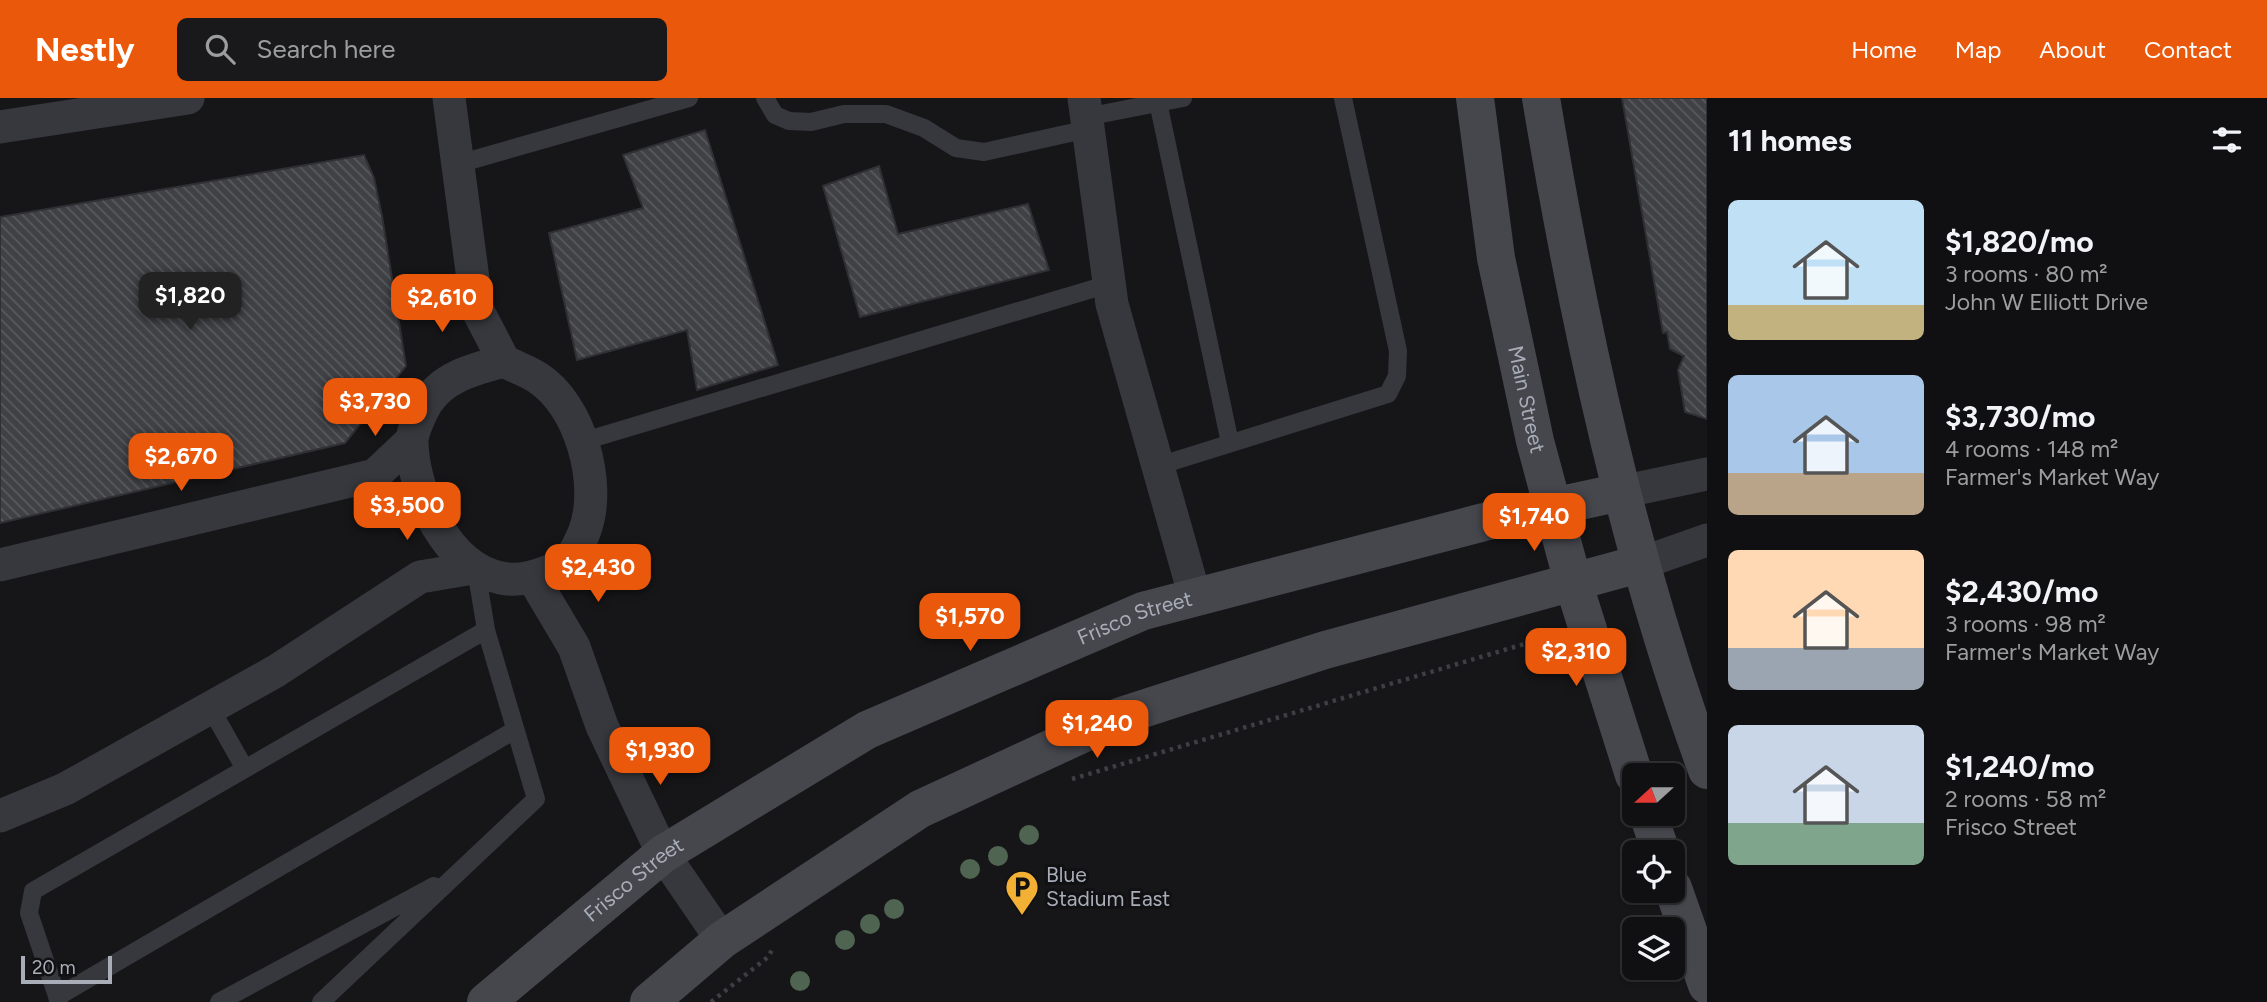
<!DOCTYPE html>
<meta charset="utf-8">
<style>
body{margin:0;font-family:Figtree,sans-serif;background:#19191b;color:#f1f3f6;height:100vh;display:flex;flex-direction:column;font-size:26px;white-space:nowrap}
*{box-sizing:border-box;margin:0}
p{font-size:23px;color:#9c9d9f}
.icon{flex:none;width:38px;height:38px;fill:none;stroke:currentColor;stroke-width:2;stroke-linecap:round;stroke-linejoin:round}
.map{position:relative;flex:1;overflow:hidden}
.drawer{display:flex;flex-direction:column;background:#101012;width:560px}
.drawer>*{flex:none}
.needle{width:46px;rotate:249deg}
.buttons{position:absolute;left:1622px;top:665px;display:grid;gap:14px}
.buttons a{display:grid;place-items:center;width:63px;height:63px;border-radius:10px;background:#101012;box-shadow:0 2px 5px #0004,0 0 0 2px #303032;font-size:35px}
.scale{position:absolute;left:21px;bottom:18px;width:91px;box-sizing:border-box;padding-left:7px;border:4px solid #a8adb8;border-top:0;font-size:19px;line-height:24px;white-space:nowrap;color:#a8adb8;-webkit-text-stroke:5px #111113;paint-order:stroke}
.price{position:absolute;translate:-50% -60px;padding:0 16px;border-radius:14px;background:#ea580c;color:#fff;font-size:23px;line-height:46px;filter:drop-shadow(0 2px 4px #0008)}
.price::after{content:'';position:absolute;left:50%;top:42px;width:21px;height:16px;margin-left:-10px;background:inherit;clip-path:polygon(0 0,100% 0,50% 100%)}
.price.on{background:#222;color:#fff}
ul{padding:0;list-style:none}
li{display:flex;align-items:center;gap:21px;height:175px;padding:0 21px}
li span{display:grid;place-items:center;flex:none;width:196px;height:140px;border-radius:10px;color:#555}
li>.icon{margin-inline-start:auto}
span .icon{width:84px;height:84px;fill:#fffc;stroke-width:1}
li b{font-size:30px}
h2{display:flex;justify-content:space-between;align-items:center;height:84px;padding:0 21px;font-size:30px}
header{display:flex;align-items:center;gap:42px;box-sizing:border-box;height:98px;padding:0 35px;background:#ea580c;color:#fff}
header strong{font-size:33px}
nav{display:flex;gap:38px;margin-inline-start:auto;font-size:24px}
.search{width:490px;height:63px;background:#19191b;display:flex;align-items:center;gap:18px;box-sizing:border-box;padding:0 24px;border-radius:10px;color:#9c9d9f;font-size:26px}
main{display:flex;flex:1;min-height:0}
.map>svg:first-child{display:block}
.building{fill:url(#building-back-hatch);stroke:#303034;stroke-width:2}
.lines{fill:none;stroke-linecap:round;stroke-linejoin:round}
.path{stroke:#3d3f44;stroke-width:4.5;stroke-dasharray:3.5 5;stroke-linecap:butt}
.lane{stroke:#37383d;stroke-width:18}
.street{stroke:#37383d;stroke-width:33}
.secondary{stroke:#45474d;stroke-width:38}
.tree{fill:#506452}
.labels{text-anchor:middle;stroke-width:6;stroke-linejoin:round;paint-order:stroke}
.street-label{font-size:21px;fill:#a8adb8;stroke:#111113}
.poi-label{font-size:21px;fill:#a8adb8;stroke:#111113;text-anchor:start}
</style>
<header>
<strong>Nestly</strong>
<div class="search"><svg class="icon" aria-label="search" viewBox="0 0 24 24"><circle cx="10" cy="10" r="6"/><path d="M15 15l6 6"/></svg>Search here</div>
<nav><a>Home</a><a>Map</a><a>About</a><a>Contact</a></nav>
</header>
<main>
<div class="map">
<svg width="1707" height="904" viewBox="0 0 1707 904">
<defs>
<pattern id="building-back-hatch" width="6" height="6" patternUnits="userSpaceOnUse" patternTransform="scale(1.75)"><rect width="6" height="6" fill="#404145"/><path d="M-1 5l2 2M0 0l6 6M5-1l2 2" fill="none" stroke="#595a5e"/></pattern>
</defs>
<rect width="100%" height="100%" fill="#161618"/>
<path class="building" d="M1622,0H1707V321L1685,314L1678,272L1684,258L1670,251L1667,234L1663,235Z
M705,32L778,267L697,292L687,232L577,262L549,135L643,110L623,57Z
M364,57L374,80L382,118L406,268L345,345L0,425V119Z
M879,68L898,136L1028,106L1049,172L860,219L823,88Z"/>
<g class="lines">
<path class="path" d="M1072,681L1531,544
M711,904L768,859L773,850"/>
<path class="lane" d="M765,0L775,17L789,23L811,24L844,16H886L924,30L956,50L984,54L1088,31
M1158,4L1230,345
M1086,19L1183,0
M458,66L689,0
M584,343L1109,186
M1158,368L1388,296L1397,278L1398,253L1343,0
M210,609L245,671
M57,899L515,632
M59,904L29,815L33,793L486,532
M219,904L434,788
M321,904L536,701L486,532L476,471"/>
<path class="street" d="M449,0L477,211L504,263
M1084,0L1112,206L1195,499
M0,29L188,0
M504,263C515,269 528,273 538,280C580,307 602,385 585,432C581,444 574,455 568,466C546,474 525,485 501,480C447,469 414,396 412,346C411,335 421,315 426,306C443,278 475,271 504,263Z
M1621,394L1707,376
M1639,466L1707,442
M0,467L375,377L411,343
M533,480L574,549L602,628L663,756L722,842
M0,718L65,691L276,573L420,479L473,470"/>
<g class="secondary">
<path id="s1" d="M1475,0L1496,160L1535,343L1573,484L1634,677"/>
<path d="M1541,0C1579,228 1628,455 1707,672"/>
<path d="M1648,716L1661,754"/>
<path d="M1673,790L1707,887"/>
<path id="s2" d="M486,904L663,756L867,632L1143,513L1484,424L1621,394"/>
<path d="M649,904L722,842L920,711L1121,618L1325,552L1639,466"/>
</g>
</g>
<g class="tree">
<circle cx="1029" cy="737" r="10"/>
<circle cx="998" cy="758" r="10"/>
<circle cx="970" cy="771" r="10"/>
<circle cx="894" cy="811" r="10"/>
<circle cx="870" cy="826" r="10"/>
<circle cx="845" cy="842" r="10"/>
<circle cx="800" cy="883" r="10"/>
</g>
<defs>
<symbol id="parking-pin" viewBox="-11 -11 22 30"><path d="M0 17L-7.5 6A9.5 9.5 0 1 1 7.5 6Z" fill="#f2b134" stroke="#111113"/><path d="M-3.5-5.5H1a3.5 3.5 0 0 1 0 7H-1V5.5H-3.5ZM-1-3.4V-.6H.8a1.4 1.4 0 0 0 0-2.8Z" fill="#111"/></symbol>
</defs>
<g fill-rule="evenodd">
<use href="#parking-pin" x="1003" y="770" width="38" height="52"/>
</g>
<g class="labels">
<g class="street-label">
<text dy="7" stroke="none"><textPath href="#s1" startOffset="306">Main Street</textPath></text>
<text dy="7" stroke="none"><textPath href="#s2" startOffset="760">Frisco Street</textPath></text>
<text dy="7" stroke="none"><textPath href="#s2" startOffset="192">Frisco Street</textPath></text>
</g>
<g class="poi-label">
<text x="1046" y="784">Blue<tspan x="1046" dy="24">Stadium East</tspan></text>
</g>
</g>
</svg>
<div class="buttons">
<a><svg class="needle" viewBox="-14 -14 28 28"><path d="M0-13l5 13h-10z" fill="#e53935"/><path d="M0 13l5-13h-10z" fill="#9c9d9f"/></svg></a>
<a><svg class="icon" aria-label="locate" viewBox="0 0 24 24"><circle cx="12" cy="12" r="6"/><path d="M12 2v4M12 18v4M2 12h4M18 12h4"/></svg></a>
<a><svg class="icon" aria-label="layers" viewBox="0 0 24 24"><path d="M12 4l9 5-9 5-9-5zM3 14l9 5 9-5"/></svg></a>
</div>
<div class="scale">20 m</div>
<b class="price on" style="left:190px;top:234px">$1,820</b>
<b class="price" style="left:442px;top:236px">$2,610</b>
<b class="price" style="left:375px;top:340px">$3,730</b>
<b class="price" style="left:181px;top:395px">$2,670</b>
<b class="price" style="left:407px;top:444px">$3,500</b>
<b class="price" style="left:1534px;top:455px">$1,740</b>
<b class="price" style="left:598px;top:506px">$2,430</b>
<b class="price" style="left:970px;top:555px">$1,570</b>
<b class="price" style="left:1576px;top:590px">$2,310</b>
<b class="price" style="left:1097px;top:662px">$1,240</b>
<b class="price" style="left:660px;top:689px">$1,930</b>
</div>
<section class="drawer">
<h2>11 homes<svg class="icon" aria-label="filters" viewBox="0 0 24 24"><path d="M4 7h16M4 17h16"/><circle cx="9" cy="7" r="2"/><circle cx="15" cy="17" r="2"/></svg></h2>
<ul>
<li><span style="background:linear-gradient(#bfe0f5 75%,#c2b280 0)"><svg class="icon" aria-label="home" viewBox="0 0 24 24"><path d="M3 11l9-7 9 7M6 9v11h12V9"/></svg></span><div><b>$1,820/mo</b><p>3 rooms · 80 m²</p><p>John W Elliott Drive</p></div></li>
<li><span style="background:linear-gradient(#a9c7e8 70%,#b9a48a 0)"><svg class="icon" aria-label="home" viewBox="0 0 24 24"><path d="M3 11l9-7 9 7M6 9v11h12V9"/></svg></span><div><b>$3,730/mo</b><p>4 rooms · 148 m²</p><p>Farmer's Market Way</p></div></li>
<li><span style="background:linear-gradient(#ffd9b3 70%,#9aa5b1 0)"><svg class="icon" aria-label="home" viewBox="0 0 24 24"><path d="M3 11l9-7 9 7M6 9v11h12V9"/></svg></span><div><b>$2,430/mo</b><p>3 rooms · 98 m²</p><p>Farmer's Market Way</p></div></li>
<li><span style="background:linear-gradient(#c9d6e8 70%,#7fa58c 0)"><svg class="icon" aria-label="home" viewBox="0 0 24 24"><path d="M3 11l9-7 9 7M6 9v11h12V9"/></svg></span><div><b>$1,240/mo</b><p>2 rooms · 58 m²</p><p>Frisco Street</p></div></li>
</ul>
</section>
</main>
